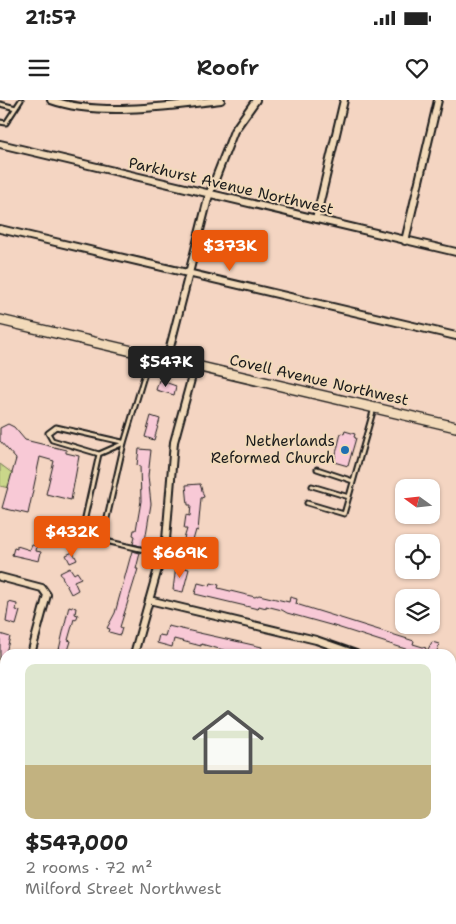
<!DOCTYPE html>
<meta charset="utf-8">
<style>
body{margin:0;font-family:"Shantell Sans",sans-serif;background:#f2f2f2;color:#222;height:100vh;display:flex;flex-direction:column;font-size:19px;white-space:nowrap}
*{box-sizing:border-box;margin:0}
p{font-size:16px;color:#767676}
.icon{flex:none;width:28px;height:28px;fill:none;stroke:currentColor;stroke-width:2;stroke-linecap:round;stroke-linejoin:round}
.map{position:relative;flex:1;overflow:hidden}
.side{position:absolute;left:0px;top:549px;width:456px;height:276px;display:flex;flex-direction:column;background:#fff;border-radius:15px 15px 0 0;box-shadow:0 1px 4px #0004}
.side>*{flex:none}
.needle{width:32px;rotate:285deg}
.controls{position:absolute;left:395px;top:379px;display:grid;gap:10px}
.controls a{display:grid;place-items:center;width:45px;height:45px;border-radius:10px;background:#fff;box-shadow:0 1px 4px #0004;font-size:25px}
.price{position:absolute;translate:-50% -42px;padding:0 11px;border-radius:5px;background:#ea580c;color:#fff;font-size:16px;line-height:32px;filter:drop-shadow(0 1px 2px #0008)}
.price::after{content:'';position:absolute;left:50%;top:30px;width:15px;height:11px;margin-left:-8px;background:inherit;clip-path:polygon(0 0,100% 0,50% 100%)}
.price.active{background:#222;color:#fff}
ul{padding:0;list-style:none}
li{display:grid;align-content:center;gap:10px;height:265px;padding:0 25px}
li span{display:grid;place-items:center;height:155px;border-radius:10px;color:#555}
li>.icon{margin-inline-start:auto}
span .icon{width:90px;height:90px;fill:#fffc;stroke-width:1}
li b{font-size:21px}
.status{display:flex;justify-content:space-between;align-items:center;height:35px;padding:0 25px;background:#fff;direction:ltr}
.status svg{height:14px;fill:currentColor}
header{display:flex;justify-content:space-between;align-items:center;height:65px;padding:0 25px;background:#fff;font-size:22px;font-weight:600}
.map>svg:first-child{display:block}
.park{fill:url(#park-crowns);stroke:#737a53}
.building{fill:#f8c9d6;stroke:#1c1c1c}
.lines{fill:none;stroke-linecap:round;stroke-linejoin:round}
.lane-casing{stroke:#1c1c1c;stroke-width:7}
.street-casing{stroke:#1c1c1c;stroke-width:10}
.secondary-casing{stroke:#1c1c1c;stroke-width:12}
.lane{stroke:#f2daba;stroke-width:3}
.street{stroke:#f2daba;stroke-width:6}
.secondary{stroke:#f2daba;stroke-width:9}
.poi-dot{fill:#1f6fb2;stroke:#f2daba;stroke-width:2}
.labels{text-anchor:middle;stroke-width:4;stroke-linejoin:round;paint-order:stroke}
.street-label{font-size:15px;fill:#1c1c1c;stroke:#f2daba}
.poi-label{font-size:15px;fill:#1c1c1c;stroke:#f2daba;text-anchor:end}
</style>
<div class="status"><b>21:57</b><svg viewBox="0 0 49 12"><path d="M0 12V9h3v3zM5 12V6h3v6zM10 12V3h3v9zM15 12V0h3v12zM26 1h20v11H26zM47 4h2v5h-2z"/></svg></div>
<header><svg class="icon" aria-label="menu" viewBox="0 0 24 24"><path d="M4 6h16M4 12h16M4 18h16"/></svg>Roofr<svg class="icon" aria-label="heart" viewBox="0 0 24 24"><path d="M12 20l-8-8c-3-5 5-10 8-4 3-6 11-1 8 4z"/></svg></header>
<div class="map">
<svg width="456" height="824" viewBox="0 0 456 824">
<defs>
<pattern id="park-crowns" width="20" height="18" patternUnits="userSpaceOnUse" patternTransform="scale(1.25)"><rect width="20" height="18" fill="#cad78a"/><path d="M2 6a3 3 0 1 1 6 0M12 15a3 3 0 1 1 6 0" fill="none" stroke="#adb876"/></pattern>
</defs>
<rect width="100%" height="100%" fill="#f4d5c2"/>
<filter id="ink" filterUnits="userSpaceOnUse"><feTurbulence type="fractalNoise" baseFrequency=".02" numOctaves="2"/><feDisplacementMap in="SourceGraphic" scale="10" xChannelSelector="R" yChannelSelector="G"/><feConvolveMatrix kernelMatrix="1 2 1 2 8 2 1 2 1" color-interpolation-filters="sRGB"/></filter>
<g filter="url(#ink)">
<path class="park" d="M0,364L12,373L9,388L0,386Z"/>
<path class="building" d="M159,280L176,286L174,295L156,290Z
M151,316L160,319L154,340L145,337Z
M8,324L14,327L25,340L66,350V353L79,356L71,400L46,394L54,361L40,357L28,414L2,408L16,359L0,341V328Z
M345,331L355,334L354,337L356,338L348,366L334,362L341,333L344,334Z
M139,349L151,350L148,376L151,404L144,447L133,444L135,436L133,435L134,430H136L141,401L140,366L137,365Z
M200,384L204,397L201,398L198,431L196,430L190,451L187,450L186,454L180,452L187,429H184L186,415L190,416L191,405H188L186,385Z
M32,445L37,446L36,451L41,452L39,461L12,455L14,448L17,449V446L30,450Z
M132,451L140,453L136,469H138L120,527L122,528L120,535L109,532L110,529L107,528L115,513Z
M73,452L77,460L70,463L66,455Z
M176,466L189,469L183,492L173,490Z
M70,468L74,474L77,472L81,478L74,481L78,490L71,494L60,473Z
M198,483L210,486L211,483L219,485L218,488L255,497L259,495L289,502L290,497L297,499L296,504L414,541L413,544L426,548L424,554H421L334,526L287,513L282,510L266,506V508L259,506L258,509L195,494Z
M9,502L17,504L16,510L20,511L16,525L6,522Z
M69,506L76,508L75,514L78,515L76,520L74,519L68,540L71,541L67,554H58Z
M168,526L262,547L260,554H238L201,544V546L174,539L172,547L157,543L159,535L165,536Z
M0,534L10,537L1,572H0Z
M432,542L439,544L436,554L427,551Z"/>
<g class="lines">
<defs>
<path id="lane" d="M0,4L16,8
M0,22L6,23L21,0
M124,343L99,354L84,422L87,427L101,431L105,427L124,343L150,256
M99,354L52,340L48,333L56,327L122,342
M317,369L353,381
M312,386L349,397
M307,403L344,414L374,308
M98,430L105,440L110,442L161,454"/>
<path id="street" d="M51,0C98,17 172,6 221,0
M0,44L456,152
M316,119L344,0
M0,129L456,236
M405,141L438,0
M167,259L209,95L234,31L256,0
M0,477L42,488L47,495L31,554
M149,500L316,540L356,554
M134,554L166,440L174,342L195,265
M451,580L456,581
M0,607L5,608
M0,662L5,645
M0,813L5,814
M32,820L50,824"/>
<path id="secondary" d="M0,220L456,327
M451,670L456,652
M408,824L409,820"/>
</defs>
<use href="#lane" class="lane-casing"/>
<use href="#street" class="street-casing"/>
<use href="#secondary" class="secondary-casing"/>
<use href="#lane" class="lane"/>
<use href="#street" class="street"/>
<use href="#secondary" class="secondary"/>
</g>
</g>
<circle class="poi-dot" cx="345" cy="350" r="5"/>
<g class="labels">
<g class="street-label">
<text transform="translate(231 86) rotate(13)" y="5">Parkhurst Avenue Northwest</text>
<text transform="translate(319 280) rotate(13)" y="5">Covell Avenue Northwest</text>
</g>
<g class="poi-label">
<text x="335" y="346">Netherlands<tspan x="335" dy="17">Reformed Church</tspan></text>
</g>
</g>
</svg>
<div class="controls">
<a><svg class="needle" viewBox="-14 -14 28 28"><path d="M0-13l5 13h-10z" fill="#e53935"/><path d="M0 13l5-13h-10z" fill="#767676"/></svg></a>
<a><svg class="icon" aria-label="locate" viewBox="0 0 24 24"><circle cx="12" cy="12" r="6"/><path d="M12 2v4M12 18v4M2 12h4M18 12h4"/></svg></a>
<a><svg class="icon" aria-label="layers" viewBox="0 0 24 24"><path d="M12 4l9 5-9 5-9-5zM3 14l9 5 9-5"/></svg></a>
</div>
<b class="price" style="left:230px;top:172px">$373K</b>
<b class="price active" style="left:166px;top:288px">$547K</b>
<b class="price" style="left:72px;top:458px">$432K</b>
<b class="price" style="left:180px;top:479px">$669K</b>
<section class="side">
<ul>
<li><span style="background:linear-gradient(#dfe7d0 65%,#c2b280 0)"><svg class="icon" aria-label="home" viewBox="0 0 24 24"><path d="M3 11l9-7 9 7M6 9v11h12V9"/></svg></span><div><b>$547,000</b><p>2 rooms · 72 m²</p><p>Milford Street Northwest</p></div></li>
</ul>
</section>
</div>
